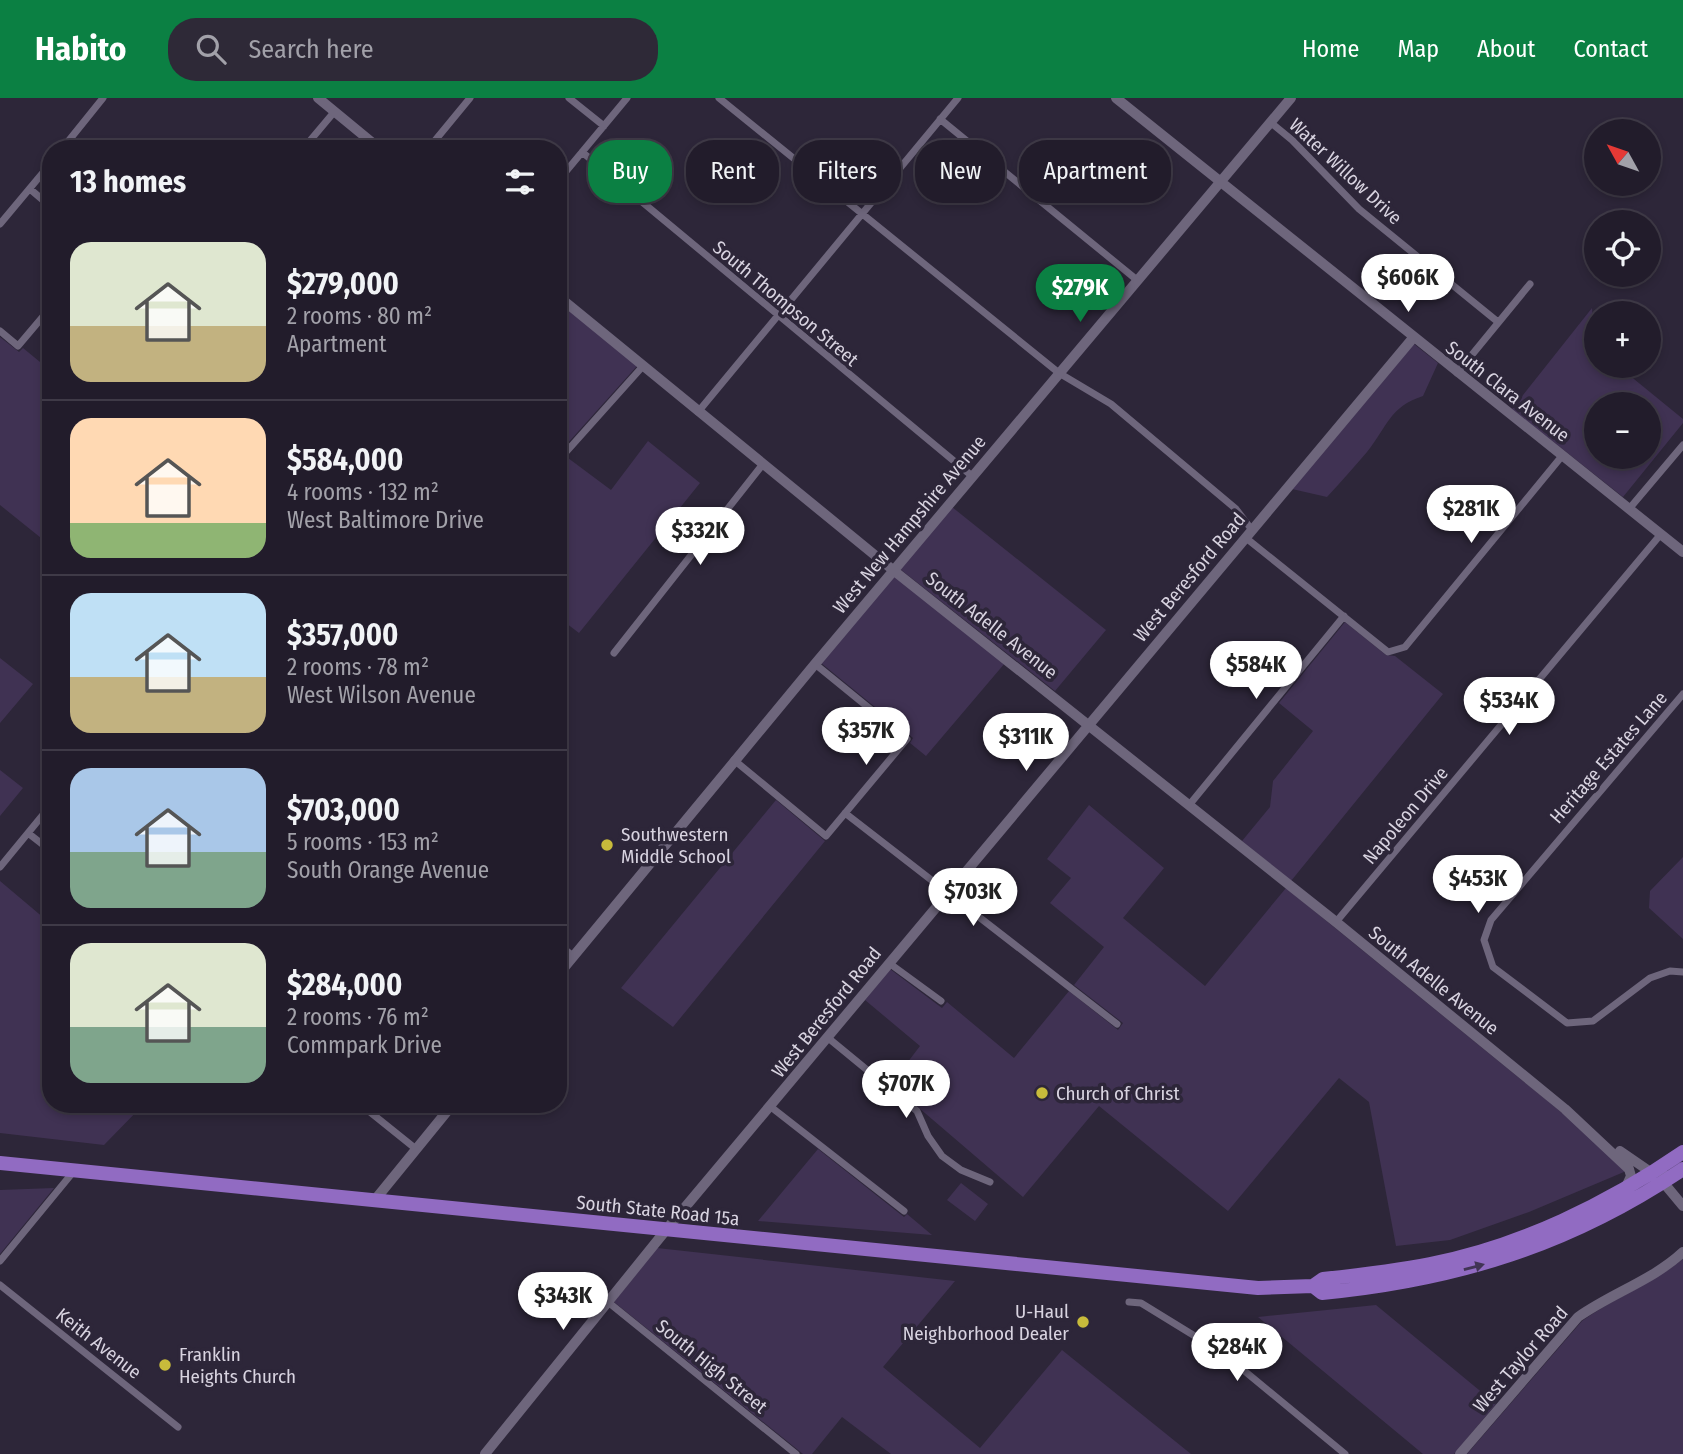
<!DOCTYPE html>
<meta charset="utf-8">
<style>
body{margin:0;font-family:"Fira Sans Condensed",sans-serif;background:#2e2937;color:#f1f3f6;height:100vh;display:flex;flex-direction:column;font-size:26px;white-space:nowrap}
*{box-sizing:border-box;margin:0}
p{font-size:23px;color:#a2a1a9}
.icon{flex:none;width:38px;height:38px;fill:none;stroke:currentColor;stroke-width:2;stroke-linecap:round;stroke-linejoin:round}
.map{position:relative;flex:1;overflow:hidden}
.side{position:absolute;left:42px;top:42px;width:525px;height:973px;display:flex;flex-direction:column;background:#221c2b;border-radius:28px;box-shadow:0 4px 10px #0003,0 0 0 2px #3f3a47}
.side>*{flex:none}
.hud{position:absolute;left:588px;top:42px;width:665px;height:63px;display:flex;gap:14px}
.needle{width:46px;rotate:310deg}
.tools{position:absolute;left:1584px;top:21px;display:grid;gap:14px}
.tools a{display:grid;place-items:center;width:77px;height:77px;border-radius:50%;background:#221c2b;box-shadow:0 4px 10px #0003,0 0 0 2px #3f3a47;font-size:35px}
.price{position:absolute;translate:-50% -60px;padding:0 16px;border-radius:24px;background:#fff;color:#222;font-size:23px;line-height:46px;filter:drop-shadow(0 2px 4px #0008)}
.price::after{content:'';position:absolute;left:50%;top:42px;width:21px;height:16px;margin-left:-10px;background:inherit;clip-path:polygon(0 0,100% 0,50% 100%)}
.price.on{background:#0b8043;color:#fff}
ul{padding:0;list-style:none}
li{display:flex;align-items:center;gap:21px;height:175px;padding:0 28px}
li+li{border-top:2px solid #3f3a47}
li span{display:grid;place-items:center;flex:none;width:196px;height:140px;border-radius:21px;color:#555}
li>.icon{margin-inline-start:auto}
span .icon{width:84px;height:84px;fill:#fffc;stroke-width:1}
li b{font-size:30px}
h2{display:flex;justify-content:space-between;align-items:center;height:84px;padding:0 28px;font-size:30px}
.chip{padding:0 24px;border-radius:28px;background:#221c2b;box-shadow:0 4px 10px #0003,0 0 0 2px #3f3a47;font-size:24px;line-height:63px}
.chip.on{background:#0b8043;color:#fff}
header{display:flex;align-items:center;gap:42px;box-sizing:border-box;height:98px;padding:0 35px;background:#0b8043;color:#fff}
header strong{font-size:33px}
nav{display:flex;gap:38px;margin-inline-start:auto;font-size:24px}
.search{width:490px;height:63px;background:#2e2937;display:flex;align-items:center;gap:18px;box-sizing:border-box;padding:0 24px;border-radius:28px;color:#a2a1a9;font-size:26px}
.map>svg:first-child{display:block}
.green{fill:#403253;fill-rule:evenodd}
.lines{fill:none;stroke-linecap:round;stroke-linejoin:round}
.street{stroke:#6e667c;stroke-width:7}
.secondary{stroke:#6e667c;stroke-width:10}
.highway{stroke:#916bc2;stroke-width:14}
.oneway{fill:#413454}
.poi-dot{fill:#c8bb3b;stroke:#2d2639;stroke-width:2.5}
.labels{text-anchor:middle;stroke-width:7;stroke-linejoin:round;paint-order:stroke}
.street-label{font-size:19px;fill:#d8d3e0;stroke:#2d2639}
.poi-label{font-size:19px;fill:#d8d3e0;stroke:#2d2639;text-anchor:start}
</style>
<header>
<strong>Habito</strong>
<div class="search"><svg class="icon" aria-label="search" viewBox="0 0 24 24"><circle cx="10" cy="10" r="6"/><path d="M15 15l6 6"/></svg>Search here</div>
<nav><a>Home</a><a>Map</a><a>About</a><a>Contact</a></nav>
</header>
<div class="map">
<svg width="1683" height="1356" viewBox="0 0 1683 1356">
<rect width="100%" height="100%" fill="#2d2639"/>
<path class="green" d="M558,203L637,268L558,356Z
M1592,210L1596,268H1618L1683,321V325L1623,399L1512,311ZM1596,306H1648V359H1596Z
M0,239L19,254L23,250L51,273V448L0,407Z
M1414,246L1438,265L1423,298C1389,309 1388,328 1367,354C1354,369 1341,384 1327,399L1292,391Z
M648,343L700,385L579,535L558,519V371L568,360L611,392Z
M952,409L1106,532L1055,593L900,471Z
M894,478L1005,565L926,658L910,645L913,640L821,565Z
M1345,524L1386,557L1395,558L1443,596L1291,783L1242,743L1270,709L1273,683L1313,633L1279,605Z
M0,560L33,586L0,625Z
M0,672L23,690L0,718Z
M776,702L825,743L673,929L621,890Z
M1089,707L1164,770L1123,820L1205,888L1286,790L1631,1071L1529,1114L1450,1142L1396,1148L1369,1004L1339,980L1228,1113L1099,1008L1023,1099L891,986L920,948L865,902L890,871L942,910L947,904L1014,960L1069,893L1118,932L1123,925L1074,887L1104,849L1050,805L1071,780L1047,761Z
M1683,759V841L1649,810L1650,793Z
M0,783L51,826V1006H144L104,1047L0,1035Z
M818,1051L904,1119L907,1116L932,1137L758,1123Z
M961,1085L988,1106L975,1123L947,1102Z
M54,1090L0,1156V1092Z
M657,1150L955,1183L883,1269L980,1350L1062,1252L1191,1356H891L842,1319L812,1356H803L614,1204Z
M1683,1161V1356H1467L1582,1223C1614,1200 1651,1186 1683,1161Z
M1376,1207L1496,1306L1454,1356H1423L1258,1219Z"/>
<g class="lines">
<path class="street" d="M569,0L604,28
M719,0L1059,275L1111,306L1236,411L1252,432
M940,21L1137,182
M1270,24L1292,42L1359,111L1498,224
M62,51L103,0
M303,51L335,13
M428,51L470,0
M582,54L972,378
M558,83L627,0
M30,91L51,109
M0,126L51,65
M0,233L18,248L51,209
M1457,275L1530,186
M698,314L958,0
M558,363L643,268
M1629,411L1683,347
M1246,440L1388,554L1405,549L1562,358
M614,555L763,366
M1683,596L1491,822L1484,842L1493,869L1567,925L1593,923L1650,880L1670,873L1683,874
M734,662L826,738L907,641L815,566
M1190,706L1344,518
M845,715L1117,926
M28,735L51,753
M0,769L51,707
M1336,824L1661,436
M558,846L573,858
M889,865L941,903
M827,939L917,1013L928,1038L942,1058L961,1072L990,1084
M360,1006L416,1051
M771,1009L904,1113
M0,1163L74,1073
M0,1187L178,1329
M608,1204L796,1356
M1129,1204L1141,1205L1224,1256L1345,1356"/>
<path class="secondary" d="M318,0L380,51
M1116,0L1683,454
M558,198L893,472L1336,824L1565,1011L1629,1071L1631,1078L1626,1089
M558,877L815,566L1291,0
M1620,1053L1652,1075
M1664,1077L1663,1084L1683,1108
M374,1103L453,1006
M485,1356L666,1132L1413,240
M1460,1356L1578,1219C1612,1195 1653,1182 1683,1154"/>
<path class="highway" d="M0,1065L1258,1190L1313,1188L1323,1181C1359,1177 1395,1173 1430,1166C1519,1149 1609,1105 1683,1054
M1313,1188L1322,1195C1457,1182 1570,1147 1683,1071"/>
</g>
<defs><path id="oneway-solid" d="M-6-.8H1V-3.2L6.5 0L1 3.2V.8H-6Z" transform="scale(1.75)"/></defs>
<use class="oneway" href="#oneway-solid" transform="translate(1474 1169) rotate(-15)"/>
<g class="poi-dot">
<circle cx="607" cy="747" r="7"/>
<circle cx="1042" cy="995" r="7"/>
<circle cx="1083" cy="1224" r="7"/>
<circle cx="165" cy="1267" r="7"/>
</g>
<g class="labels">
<g class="street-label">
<text transform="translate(1346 73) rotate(43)" y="7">Water Willow Drive</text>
<text transform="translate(786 205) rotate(40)" y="7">South Thompson Street</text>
<text transform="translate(1508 293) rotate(38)" y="7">South Clara Avenue</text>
<text transform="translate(909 426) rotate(-50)" y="7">West New Hampshire Avenue</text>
<text transform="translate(1189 479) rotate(-50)" y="7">West Beresford Road</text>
<text transform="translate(992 527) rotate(38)" y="7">South Adelle Avenue</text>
<text transform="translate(1608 659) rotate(-49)" y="7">Heritage Estates Lane</text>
<text transform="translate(1405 717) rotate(-50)" y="7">Napoleon Drive</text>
<text transform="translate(1434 882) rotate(39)" y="7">South Adelle Avenue</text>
<text transform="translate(826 914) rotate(-51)" y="7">West Beresford Road</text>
<text transform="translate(658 1112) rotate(6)" y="7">South State Road 15a</text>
<text transform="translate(99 1245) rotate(38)" y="7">Keith Avenue</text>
<text transform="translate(1520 1261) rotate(-49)" y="7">West Taylor Road</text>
<text transform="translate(712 1268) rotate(39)" y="7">South High Street</text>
</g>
<g class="poi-label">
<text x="621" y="743">Southwestern<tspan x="621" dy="22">Middle School</tspan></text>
<text x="1056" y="1002">Church of Christ</text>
<text x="1069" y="1220" text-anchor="end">U-Haul<tspan x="1069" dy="22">Neighborhood Dealer</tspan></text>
<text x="179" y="1263">Franklin<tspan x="179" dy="22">Heights Church</tspan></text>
</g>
</g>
</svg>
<div class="tools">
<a><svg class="needle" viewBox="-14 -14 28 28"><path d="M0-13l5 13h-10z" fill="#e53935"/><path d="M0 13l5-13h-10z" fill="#a2a1a9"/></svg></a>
<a><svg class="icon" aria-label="locate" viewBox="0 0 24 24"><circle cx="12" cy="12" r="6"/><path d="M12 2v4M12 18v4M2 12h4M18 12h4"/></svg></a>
<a>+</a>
<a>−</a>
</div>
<b class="price" style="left:1408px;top:216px">$606K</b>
<b class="price on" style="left:1080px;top:226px">$279K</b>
<b class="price" style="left:1471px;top:447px">$281K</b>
<b class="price" style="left:700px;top:469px">$332K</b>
<b class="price" style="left:1256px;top:603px">$584K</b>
<b class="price" style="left:1509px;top:639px">$534K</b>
<b class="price" style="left:866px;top:669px">$357K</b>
<b class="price" style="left:1026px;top:675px">$311K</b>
<b class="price" style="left:1478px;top:817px">$453K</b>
<b class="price" style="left:973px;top:830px">$703K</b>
<b class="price" style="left:906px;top:1022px">$707K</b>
<b class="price" style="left:563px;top:1234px">$343K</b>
<b class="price" style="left:1237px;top:1285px">$284K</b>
<div class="hud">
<a class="chip on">Buy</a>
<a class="chip">Rent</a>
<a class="chip">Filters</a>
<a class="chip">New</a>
<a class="chip">Apartment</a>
</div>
<section class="side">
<h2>13 homes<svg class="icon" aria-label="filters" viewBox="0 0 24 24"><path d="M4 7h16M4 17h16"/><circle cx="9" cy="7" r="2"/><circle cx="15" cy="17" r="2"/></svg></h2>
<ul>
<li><span style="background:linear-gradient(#dfe7d0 60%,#c2b280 0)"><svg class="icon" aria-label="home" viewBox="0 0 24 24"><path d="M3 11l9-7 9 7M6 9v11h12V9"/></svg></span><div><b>$279,000</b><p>2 rooms · 80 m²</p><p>Apartment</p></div></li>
<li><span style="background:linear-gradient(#ffd9b3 75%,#8fb573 0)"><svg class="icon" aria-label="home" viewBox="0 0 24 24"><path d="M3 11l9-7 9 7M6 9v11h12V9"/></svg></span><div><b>$584,000</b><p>4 rooms · 132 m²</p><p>West Baltimore Drive</p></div></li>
<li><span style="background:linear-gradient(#bfe0f5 60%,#c2b280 0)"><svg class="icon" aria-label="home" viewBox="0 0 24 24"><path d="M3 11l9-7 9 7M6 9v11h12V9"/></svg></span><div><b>$357,000</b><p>2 rooms · 78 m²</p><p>West Wilson Avenue</p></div></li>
<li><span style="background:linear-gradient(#a9c7e8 60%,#7fa58c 0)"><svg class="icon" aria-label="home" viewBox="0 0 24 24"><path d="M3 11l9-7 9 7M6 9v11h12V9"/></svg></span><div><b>$703,000</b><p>5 rooms · 153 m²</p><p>South Orange Avenue</p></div></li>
<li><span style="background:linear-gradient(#dfe7d0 60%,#7fa58c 0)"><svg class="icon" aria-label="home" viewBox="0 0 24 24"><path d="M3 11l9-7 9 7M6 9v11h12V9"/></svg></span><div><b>$284,000</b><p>2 rooms · 76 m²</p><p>Commpark Drive</p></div></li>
</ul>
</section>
</div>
